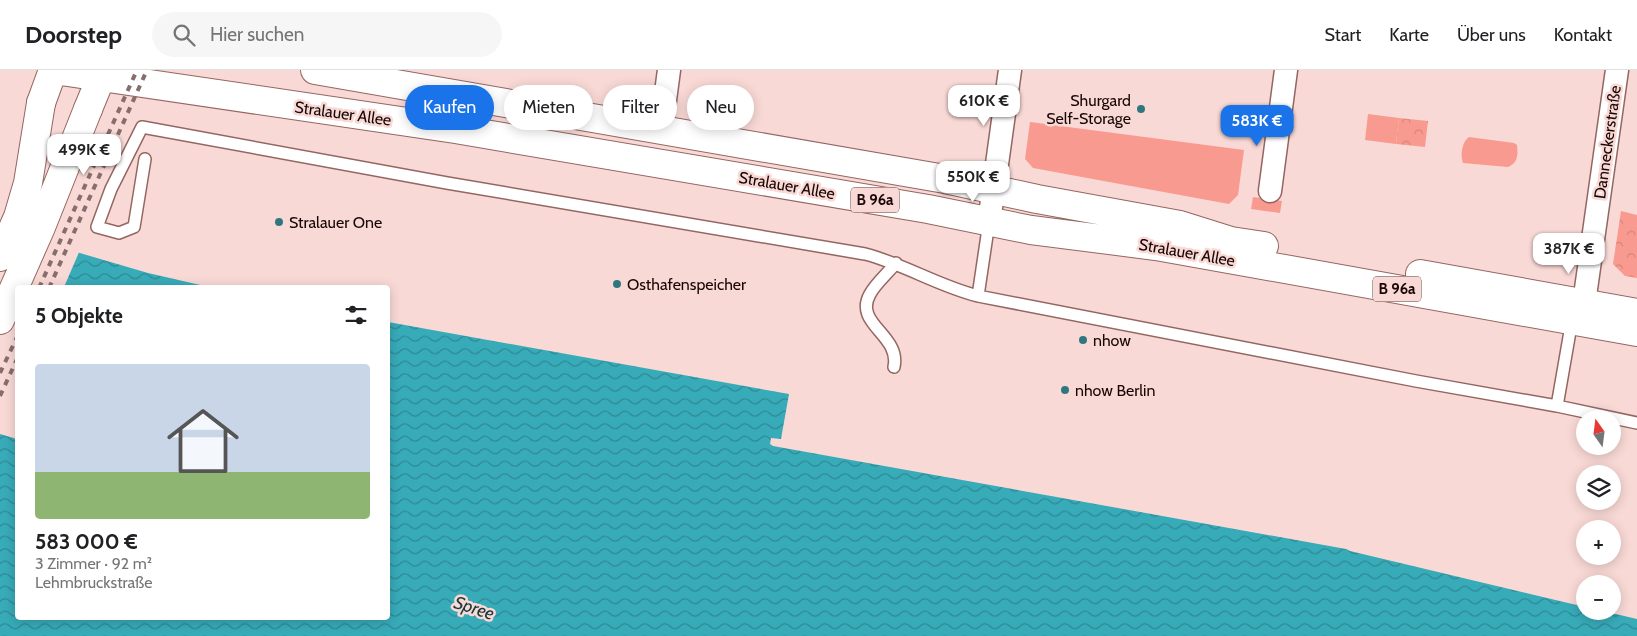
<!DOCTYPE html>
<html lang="de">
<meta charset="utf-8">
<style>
body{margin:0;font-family:Cabin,sans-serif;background:#f6f6f6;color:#202124;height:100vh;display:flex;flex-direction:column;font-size:19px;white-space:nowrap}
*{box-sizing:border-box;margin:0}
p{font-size:16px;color:#757577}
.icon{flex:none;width:28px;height:28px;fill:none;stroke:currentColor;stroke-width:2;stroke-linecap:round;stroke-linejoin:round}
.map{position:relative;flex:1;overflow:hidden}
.sheet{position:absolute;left:15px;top:215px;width:375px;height:335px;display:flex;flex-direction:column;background:#fff;border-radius:5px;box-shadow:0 2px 12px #0003}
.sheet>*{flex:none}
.top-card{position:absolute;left:405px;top:15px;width:475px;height:45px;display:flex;gap:10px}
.needle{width:32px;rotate:346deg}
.buttons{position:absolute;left:1576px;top:340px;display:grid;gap:10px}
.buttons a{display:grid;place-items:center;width:45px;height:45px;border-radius:50%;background:#fff;box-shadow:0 2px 12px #0003;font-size:25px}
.price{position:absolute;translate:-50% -42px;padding:0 11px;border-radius:10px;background:#fff;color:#222;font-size:16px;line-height:32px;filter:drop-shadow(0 1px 2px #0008)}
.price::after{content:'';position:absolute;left:50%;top:30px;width:15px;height:11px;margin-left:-8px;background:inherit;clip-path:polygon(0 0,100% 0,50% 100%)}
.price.current{background:#1a73e8;color:#fff}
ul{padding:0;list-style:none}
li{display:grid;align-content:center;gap:10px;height:265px;padding:0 20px}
li span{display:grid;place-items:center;height:155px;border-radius:5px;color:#555}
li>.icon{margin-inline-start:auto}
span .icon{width:90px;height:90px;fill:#fffc;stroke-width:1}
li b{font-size:21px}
h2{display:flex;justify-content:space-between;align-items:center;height:60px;padding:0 20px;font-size:21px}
.chip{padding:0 18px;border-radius:22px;background:#fff;box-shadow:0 2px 12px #0003;font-size:18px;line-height:45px}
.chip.current{background:#1a73e8;color:#fff}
header{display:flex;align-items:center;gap:30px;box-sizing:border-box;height:70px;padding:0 25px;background:#fff;border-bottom:1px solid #e0e0e0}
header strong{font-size:24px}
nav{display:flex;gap:28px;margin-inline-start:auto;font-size:18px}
.search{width:350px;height:45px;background:#f6f6f6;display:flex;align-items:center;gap:12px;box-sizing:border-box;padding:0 18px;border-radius:28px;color:#757577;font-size:19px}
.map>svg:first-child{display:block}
.green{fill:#f99a90}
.park{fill:url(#park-crowns)}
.water{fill:url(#water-waves)}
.pier{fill:#f9d9d5}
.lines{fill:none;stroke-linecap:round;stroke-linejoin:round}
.lane-casing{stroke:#946661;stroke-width:14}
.street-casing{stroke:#946661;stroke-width:25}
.secondary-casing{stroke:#946661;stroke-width:30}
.primary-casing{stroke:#946661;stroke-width:30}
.lane{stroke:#fff;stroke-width:11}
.street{stroke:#fff;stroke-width:22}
.secondary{stroke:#fff;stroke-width:28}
.primary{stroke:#fff;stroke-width:28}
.rail{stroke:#876e6c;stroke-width:4;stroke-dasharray:6 6;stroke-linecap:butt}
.poi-dot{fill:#2f7780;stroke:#f9d9d5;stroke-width:2}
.labels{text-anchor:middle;stroke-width:5;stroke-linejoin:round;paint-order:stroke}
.shield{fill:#f9d9d5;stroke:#5c4644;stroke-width:1}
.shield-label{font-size:15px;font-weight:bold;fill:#180706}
.poi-label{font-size:16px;fill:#180706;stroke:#f9d9d5;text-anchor:start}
.street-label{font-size:16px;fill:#180706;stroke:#f9d9d5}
.water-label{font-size:18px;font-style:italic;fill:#17393d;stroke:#f9d9d5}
</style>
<header>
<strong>Doorstep</strong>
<div class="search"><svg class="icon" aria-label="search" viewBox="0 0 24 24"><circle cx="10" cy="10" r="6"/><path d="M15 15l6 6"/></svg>Hier suchen</div>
<nav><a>Start</a><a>Karte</a><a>Über uns</a><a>Kontakt</a></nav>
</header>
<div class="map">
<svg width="1637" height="566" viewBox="0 0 1637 566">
<defs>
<pattern id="park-crowns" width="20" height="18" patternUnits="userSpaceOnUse" patternTransform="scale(1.25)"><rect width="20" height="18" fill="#f99a90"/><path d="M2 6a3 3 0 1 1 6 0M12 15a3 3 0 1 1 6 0" fill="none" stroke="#d5837b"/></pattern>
<pattern id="water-waves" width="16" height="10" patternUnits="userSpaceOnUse" patternTransform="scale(1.25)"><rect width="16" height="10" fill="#38abb9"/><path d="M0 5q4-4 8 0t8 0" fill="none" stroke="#2e8994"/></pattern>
</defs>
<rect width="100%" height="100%" fill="#f9d9d5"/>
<path class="green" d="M1368,44L1399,48L1396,74L1365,70Z
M1030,52L1244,80L1238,125L1229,134L1033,98L1025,89Z
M1469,67L1514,73L1517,75C1518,85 1518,93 1508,97L1463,93C1460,85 1462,72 1469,67Z
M1253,127L1282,131L1280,143L1251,139Z"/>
<path class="park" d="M1399,48L1428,51L1425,77L1396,74Z
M1621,141L1637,145V208L1625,206L1613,194Z"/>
<path class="water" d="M0,153L73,181L148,203L209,217H64Z
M388,252L789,324L781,369L771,368L770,374L773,376L1346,479L1350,481L1585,537V541H1603L1637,549V566H0V364L17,369L18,548H388Z"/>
<path class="pier" d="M0,150L80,180L64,217L59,218L0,188Z
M0,191L47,215L48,218H18V263L0,255Z
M0,266L18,274L17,312L7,335L17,339L18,342L0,335Z"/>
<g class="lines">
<defs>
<path id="lane" d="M145,89L134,157L119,163L97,157L111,119L142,57L447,113L865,184C904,194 938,216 978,226L1416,311L1557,336L1637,353
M978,226L989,152
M894,297C901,265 853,254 870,224C876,213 888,203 896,193
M1557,336L1572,250"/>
<path id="street" d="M661,60L669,0
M1270,121L1286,0
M989,152L1010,0
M1584,233L1617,0"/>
<path id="secondary" d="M0,187L18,147L28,113L41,33
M0,250L41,157L88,39"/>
<path id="primary" d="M54,0L455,59L928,139L1031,160L1156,176L1637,262
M315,0L945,109L1037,129L1180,155L1231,171L1264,176
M41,33L53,0
M88,39L104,0
M1420,204L1637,243"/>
</defs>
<use href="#lane" class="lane-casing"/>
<use href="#street" class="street-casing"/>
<use href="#secondary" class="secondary-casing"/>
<use href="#primary" class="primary-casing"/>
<use href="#lane" class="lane"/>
<use href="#street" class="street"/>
<use href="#secondary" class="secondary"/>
<use href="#primary" class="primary"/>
<path class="rail" d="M39,218L137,0
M49,218L147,0
M0,303L18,265
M0,326L18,287"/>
</g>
<g class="poi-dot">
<circle cx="1141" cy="39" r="5"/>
<circle cx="279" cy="152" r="5"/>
<circle cx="617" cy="214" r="5"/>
<circle cx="1083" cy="270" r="5"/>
<circle cx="1065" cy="320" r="5"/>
</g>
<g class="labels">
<g class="shield">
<rect x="851" y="117.5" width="48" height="25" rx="4"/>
<rect x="1373" y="206.5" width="48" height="25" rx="4"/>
</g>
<g class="shield-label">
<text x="875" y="135">B 96a</text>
<text x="1397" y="224">B 96a</text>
</g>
<g class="poi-label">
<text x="1131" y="36" text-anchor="end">Shurgard<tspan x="1131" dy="18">Self-Storage</tspan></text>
<text x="289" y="158">Stralauer One</text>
<text x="627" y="220">Osthafenspeicher</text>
<text x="1093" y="276">nhow</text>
<text x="1075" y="326">nhow Berlin</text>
</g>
<g class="street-label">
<text transform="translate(343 43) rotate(8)" y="6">Stralauer Allee</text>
<text transform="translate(1607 72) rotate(-82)" y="6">Danneckerstraße</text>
<text transform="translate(787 115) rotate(10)" y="6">Stralauer Allee</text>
<text transform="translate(1187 182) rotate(10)" y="6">Stralauer Allee</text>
</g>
<g class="water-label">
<text transform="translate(474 538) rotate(18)" y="6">Spree</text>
</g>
</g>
</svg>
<div class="buttons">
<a><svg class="needle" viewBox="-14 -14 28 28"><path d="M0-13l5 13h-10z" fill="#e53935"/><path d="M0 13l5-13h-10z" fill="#757577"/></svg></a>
<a><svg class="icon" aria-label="layers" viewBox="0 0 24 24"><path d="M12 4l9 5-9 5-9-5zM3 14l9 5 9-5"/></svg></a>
<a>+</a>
<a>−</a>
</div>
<b class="price" style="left:984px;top:57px">610K €</b>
<b class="price current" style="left:1257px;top:77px">583K €</b>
<b class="price" style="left:84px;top:106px">499K €</b>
<b class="price" style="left:973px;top:133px">550K €</b>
<b class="price" style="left:1569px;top:205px">387K €</b>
<div class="top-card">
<a class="chip current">Kaufen</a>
<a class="chip">Mieten</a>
<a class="chip">Filter</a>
<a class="chip">Neu</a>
</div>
<section class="sheet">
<h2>5 Objekte<svg class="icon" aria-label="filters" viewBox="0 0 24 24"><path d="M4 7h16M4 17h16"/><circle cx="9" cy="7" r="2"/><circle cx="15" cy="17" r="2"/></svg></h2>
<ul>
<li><span style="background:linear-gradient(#c9d6e8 70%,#8fb573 0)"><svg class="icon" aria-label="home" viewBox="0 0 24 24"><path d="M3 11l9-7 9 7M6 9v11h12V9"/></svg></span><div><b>583 000 €</b><p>3 Zimmer · 92 m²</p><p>Lehmbruckstraße</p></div></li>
</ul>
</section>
</div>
